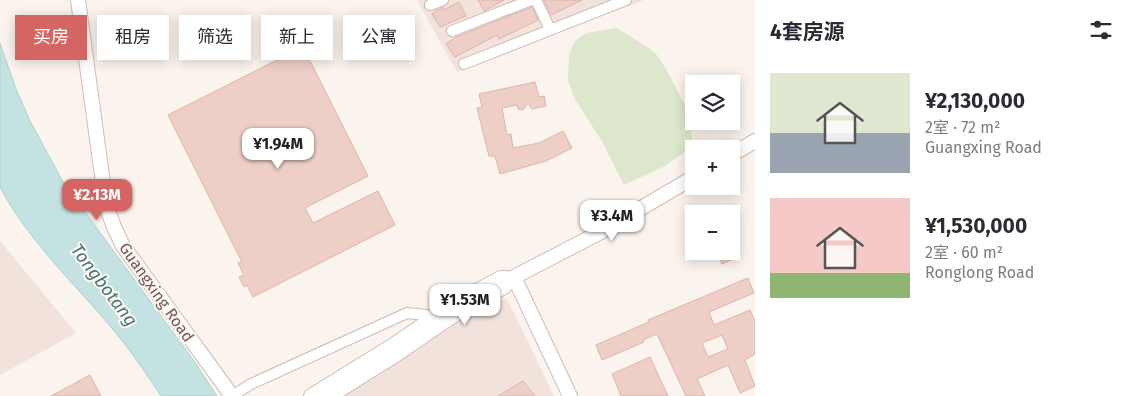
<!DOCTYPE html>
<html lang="zh">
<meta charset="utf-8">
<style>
body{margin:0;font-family:"Fira Sans","Noto Sans SC",sans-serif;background:#f7f7f7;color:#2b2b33;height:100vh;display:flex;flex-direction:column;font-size:19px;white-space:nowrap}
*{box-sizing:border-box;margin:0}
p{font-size:16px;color:#7c7c81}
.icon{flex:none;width:28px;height:28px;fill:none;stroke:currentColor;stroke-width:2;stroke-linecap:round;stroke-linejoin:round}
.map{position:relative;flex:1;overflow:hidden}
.details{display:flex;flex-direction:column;background:#fff;width:375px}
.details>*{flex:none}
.top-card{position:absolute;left:15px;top:15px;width:475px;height:45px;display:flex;gap:10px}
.buttons{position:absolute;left:685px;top:75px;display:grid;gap:10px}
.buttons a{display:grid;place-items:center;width:55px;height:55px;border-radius:0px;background:#fff;box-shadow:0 2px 12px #0003;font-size:25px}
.price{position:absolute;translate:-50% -42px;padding:0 11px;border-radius:10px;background:#fff;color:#222;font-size:16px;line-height:32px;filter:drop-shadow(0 1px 2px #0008)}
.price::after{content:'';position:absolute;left:50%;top:30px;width:15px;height:11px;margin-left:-8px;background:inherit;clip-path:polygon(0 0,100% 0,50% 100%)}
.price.active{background:#d46563;color:#fff}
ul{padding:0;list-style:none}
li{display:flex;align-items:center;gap:15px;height:125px;padding:0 15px}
li span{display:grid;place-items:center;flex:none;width:140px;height:100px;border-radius:0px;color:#555}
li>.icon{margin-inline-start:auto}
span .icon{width:60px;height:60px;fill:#fffc;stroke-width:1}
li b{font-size:21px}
h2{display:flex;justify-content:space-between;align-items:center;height:60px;padding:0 15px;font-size:21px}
.tag{padding:0 18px;border-radius:0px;background:#fff;box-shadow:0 2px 12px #0003;font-size:18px;line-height:45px}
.tag.active{background:#d46563;color:#fff}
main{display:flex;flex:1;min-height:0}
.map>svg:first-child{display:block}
.residential{fill:#f1e3dc}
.green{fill:#dde7cc}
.water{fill:#c3e2e1;stroke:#abd3d1}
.building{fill:#edcfc8;stroke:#ddb4aa;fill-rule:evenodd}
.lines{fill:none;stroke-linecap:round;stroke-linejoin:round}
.street-casing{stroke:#ccb9b4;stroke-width:12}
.secondary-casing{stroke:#d1bbb4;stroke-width:16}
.street{stroke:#fff;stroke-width:10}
.secondary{stroke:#fff;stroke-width:14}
.labels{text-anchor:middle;stroke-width:4;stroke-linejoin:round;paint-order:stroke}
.street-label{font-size:16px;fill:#745752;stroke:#fdf7f3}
.water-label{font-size:18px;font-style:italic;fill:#477674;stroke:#fdf7f3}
</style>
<main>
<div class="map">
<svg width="755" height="396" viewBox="0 0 755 396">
<rect width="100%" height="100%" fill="#fbf3ed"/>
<path class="residential" d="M417,0H644L457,72Z
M0,241L76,333L0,375Z
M507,299L554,396H344L485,302Z"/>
<path class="green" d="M617,28L650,49L658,56L670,76L687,110L692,137L690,148L665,166L624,185L603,143L575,99L568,81L569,55L575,41L587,33Z"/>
<path class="water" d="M0,43L16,89L30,121L63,182L194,361L217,396H161C149,378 137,360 124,343C83,291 31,246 0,187Z"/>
<path class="building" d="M478,0H504L484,11Z
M544,0H582L551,15Z
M459,2L466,16L440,27L432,14L435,12V11L443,7L444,10Z
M532,7L538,20L499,39L497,35L455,57L446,44L454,38Z
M303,47L368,176L305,208L313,223L378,191L395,225L253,297L247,285L244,287L239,277L244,275L238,263L242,262L168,115Z
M535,82L539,97L544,96L546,106L532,109L528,103L523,110L518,109L517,105L502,108L507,135L511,134L513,148L539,143L563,131L572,148L546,161L500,174L495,156H489L477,108L482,107L479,94Z
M717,251H730L733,259L722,264Z
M748,278L754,293L709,312L714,325L750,310L755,321V354L745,360L755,386L740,393L728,365L697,379L705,396H686L657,334L643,340L644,342L602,360L596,345L649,322L648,320ZM722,335L728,349L708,357L702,343Z
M650,357L668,396H621L612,374Z
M90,375L101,396H51Z
M523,381L535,396H498Z"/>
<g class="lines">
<defs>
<path id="street" d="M536,0L550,29
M430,5L443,0
M452,31L531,0
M464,64L626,0
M232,396L251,384L407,313L436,316"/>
<path id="secondary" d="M78,0L106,205L114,227L123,246L232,396
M731,155L755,141
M514,277L570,396
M311,396L392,346L458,301L501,278H506
M330,396L397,354L463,309L504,287L514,277L599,233L694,177"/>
</defs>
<use href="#street" class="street-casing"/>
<use href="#secondary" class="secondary-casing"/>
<use href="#street" class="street"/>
<use href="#secondary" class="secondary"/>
</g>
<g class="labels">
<g class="street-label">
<text transform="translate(157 292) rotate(55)" y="6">Guangxing Road</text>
</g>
<g class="water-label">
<text transform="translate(104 285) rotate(53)" y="6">Tongbotang</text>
</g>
</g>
</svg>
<div class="buttons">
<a><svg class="icon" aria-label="layers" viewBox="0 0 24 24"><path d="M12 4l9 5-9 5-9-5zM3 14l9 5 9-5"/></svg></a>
<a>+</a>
<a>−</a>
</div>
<b class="price" style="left:278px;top:170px">¥1.94M</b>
<b class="price active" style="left:97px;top:221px">¥2.13M</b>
<b class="price" style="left:612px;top:242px">¥3.4M</b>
<b class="price" style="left:465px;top:326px">¥1.53M</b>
<div class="top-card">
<a class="tag active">买房</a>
<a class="tag">租房</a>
<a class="tag">筛选</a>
<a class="tag">新上</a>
<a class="tag">公寓</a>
</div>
</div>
<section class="details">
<h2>4套房源<svg class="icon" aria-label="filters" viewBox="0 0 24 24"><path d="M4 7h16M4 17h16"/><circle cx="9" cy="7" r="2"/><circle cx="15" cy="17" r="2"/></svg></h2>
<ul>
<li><span style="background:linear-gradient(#dfe7d0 60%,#9aa5b1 0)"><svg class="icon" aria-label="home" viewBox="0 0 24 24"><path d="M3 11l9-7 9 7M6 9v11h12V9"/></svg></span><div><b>¥2,130,000</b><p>2室 · 72 m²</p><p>Guangxing Road</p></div></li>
<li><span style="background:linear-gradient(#f6c9c9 75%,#8fb573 0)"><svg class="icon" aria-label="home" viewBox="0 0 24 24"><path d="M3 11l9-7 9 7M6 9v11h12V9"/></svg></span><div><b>¥1,530,000</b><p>2室 · 60 m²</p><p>Ronglong Road</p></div></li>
</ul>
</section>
</main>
